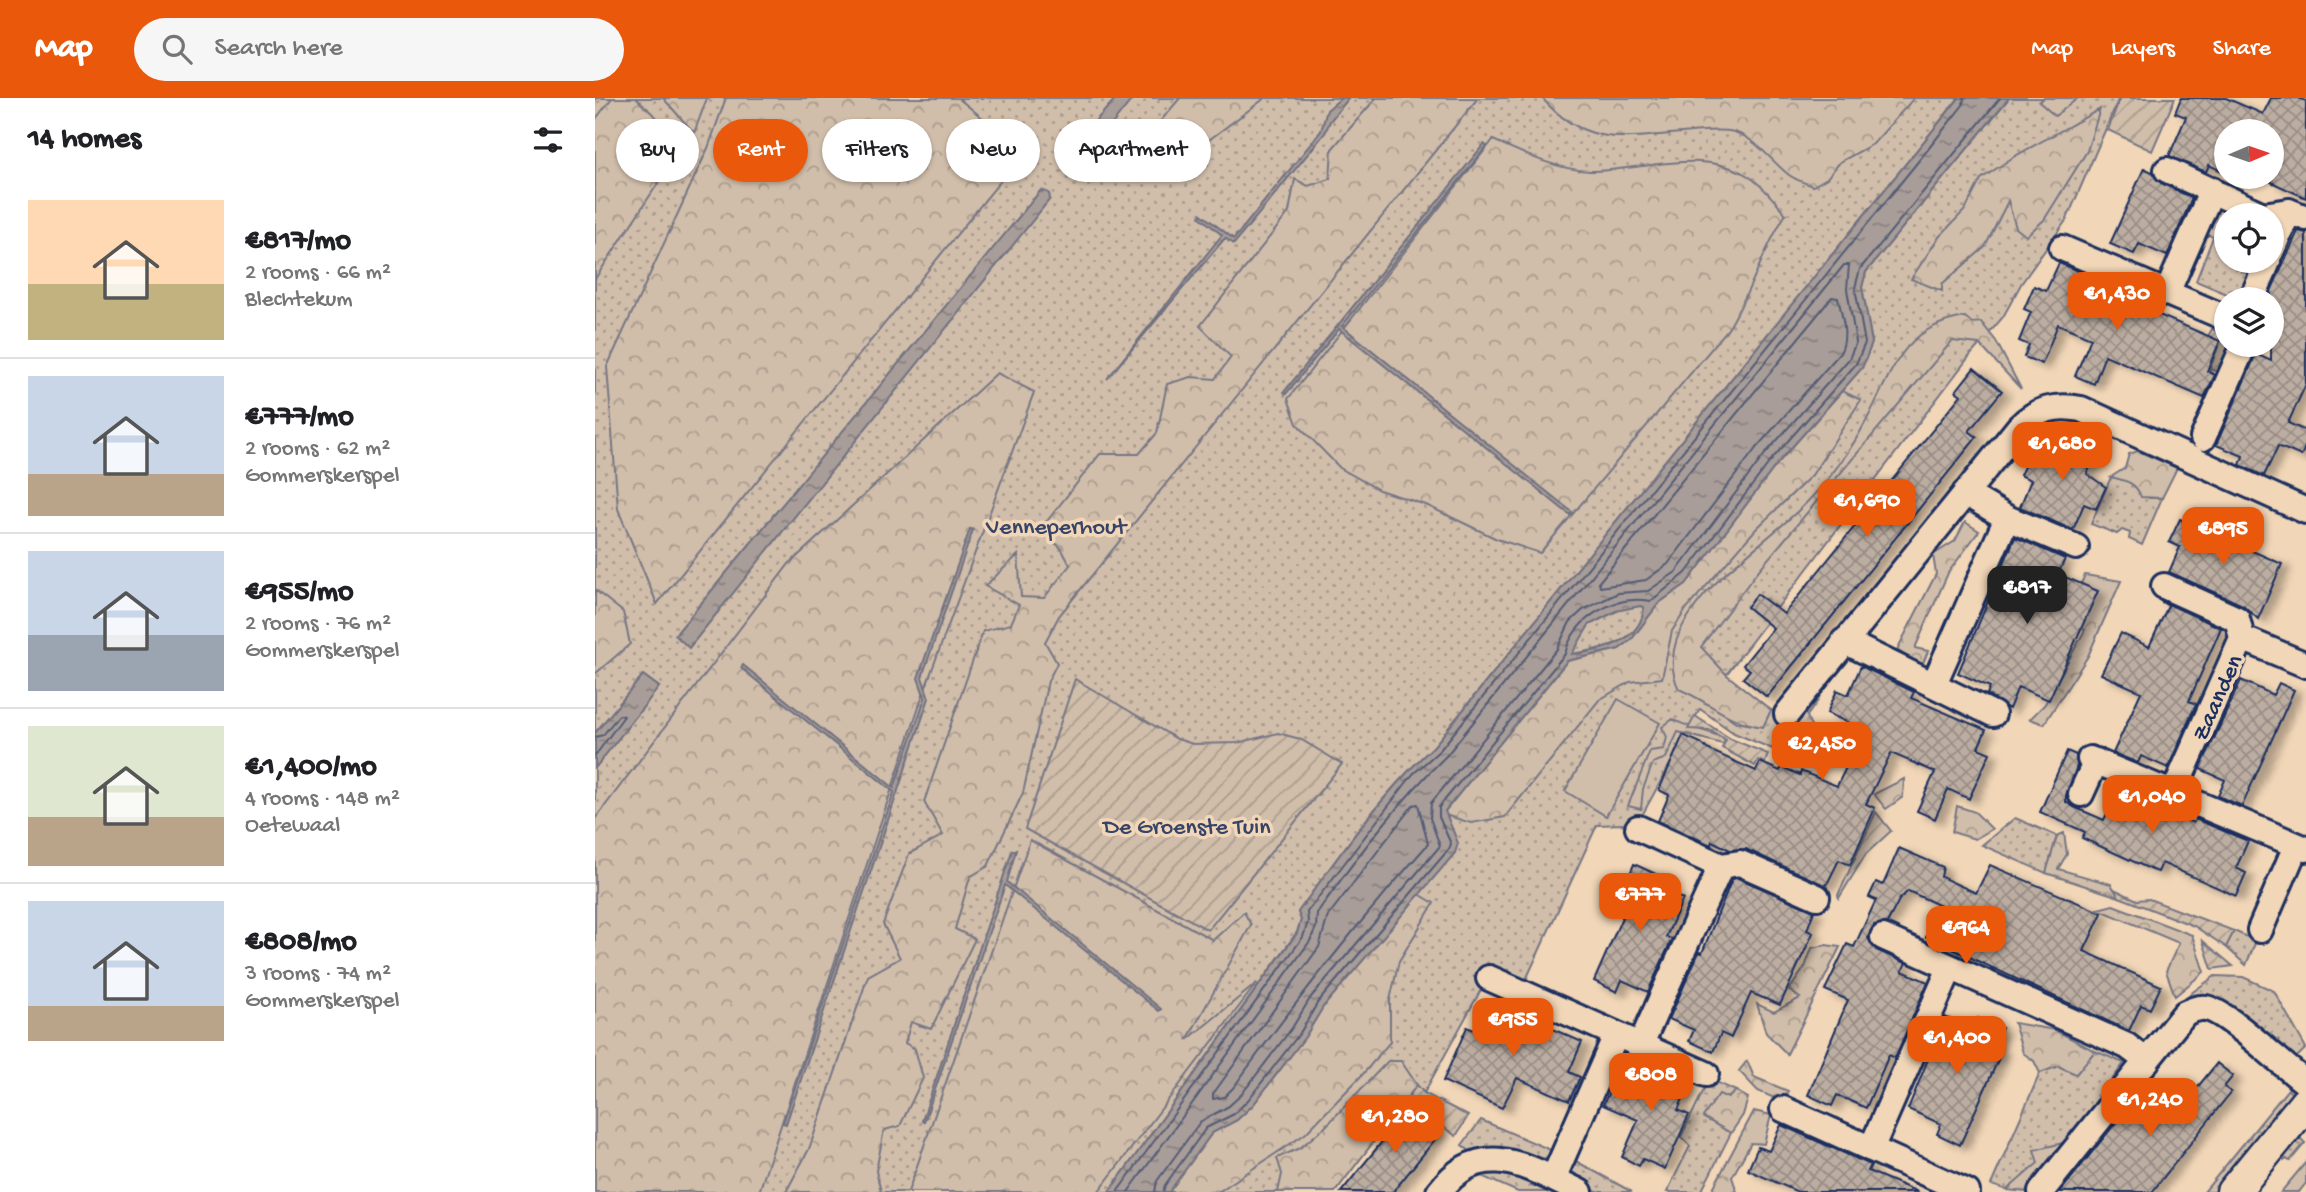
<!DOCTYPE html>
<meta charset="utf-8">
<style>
body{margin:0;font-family:"Gochi Hand",sans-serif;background:#f6f6f6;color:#202124;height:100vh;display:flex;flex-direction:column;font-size:26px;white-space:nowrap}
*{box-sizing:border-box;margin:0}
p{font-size:23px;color:#757577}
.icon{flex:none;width:38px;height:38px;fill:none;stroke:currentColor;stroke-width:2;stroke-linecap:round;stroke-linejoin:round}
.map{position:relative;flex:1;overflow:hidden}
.sheet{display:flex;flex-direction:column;background:#fff;width:595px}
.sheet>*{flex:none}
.top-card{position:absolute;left:21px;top:21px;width:665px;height:63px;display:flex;gap:14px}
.needle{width:46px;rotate:88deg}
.buttons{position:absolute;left:1619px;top:21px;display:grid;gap:14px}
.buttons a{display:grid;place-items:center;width:70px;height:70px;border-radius:50%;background:#fff;box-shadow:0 2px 5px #0004;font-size:35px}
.price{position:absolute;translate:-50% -60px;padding:0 16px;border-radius:14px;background:#ea580c;color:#fff;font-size:23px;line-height:46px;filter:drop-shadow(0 2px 4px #0008)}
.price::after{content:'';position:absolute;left:50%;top:42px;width:21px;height:16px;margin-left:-10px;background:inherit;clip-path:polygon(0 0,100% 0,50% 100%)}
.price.on{background:#222;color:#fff}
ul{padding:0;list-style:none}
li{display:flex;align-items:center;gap:21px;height:175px;padding:0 28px}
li+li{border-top:2px solid #e0e0e0}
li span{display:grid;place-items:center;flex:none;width:196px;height:140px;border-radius:0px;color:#555}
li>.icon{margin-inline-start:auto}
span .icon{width:84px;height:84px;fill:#fffc;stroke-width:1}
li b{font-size:30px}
h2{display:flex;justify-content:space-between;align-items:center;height:84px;padding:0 28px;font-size:30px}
.chip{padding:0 24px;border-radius:32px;background:#fff;box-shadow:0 2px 5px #0004;font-size:24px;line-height:63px}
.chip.on{background:#ea580c;color:#fff}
header{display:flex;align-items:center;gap:42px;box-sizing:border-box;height:98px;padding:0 35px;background:#ea580c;color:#fff}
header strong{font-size:33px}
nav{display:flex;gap:38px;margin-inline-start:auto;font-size:24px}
.search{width:490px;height:63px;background:#f6f6f6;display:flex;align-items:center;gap:18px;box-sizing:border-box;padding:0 24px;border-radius:38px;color:#757577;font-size:26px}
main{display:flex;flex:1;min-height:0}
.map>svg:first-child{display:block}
.grass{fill:url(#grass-dots);stroke:#767684;stroke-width:2}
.forest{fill:url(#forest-crowns);stroke:#767684;stroke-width:2}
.garden{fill:url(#garden-furrows);stroke:#767684;stroke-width:2}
.pitch{fill:#d1beaa;stroke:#767684;stroke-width:2}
.water{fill:url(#water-ripples);stroke:#707181;stroke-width:2;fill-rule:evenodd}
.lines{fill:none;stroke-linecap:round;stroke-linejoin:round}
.shore{stroke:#535b75;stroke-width:2}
.building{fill:url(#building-cross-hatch);stroke:#1b2f5e;stroke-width:2;filter:url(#shadow)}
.minor-casing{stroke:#1b2f5e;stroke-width:30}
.tertiary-casing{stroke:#1b2f5e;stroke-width:37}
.minor{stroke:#f1d6b7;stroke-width:24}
.tertiary{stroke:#f1d6b7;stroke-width:32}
.labels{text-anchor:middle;stroke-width:7;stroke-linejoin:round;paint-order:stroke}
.park-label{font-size:24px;fill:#364469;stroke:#f1d6b7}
.street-label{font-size:24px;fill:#1b2f5e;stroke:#f1d6b7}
</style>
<header>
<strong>Map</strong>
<div class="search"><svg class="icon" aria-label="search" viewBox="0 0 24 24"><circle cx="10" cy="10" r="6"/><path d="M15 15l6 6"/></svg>Search here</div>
<nav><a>Map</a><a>Layers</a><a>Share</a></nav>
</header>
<main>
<section class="sheet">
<h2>14 homes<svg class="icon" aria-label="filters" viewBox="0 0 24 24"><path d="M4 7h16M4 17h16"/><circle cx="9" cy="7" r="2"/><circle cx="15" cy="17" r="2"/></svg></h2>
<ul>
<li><span style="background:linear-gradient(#ffd9b3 60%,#c2b280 0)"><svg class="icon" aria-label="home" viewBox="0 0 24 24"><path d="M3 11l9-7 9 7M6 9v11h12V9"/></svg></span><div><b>€817/mo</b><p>2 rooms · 66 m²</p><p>Blechtekum</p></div></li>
<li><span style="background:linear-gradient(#c9d6e8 70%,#b9a48a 0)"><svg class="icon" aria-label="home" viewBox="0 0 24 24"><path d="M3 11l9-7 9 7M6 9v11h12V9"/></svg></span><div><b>€777/mo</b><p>2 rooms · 62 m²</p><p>Gommerskerspel</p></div></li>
<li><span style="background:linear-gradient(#c9d6e8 60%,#9aa5b1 0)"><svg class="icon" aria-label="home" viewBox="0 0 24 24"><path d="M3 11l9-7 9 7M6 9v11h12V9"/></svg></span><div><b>€955/mo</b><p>2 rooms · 76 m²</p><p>Gommerskerspel</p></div></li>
<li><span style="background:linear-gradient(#dfe7d0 65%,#b9a48a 0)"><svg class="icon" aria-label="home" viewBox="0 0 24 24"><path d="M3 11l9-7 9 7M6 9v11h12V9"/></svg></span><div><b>€1,400/mo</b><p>4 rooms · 148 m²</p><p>Oetewaal</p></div></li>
<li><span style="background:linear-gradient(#c9d6e8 75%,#b9a48a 0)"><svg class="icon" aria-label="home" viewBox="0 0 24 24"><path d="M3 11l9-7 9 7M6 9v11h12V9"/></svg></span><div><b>€808/mo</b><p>3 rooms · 74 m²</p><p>Gommerskerspel</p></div></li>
</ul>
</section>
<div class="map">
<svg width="1711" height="1094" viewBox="0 0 1711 1094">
<defs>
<pattern id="grass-dots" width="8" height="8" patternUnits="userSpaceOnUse" patternTransform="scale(1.75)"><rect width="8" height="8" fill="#d1beaa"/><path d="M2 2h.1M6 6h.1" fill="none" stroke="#a99b8e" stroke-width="1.8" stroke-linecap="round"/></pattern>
<pattern id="forest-crowns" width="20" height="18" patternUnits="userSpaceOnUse" patternTransform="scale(1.75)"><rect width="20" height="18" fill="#d1beaa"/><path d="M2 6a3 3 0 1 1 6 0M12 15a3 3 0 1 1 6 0" fill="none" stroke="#a99b8e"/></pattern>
<pattern id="garden-furrows" width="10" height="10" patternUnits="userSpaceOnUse" patternTransform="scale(1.75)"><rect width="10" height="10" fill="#d1beaa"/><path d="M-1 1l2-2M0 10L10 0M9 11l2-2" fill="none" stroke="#a99b8e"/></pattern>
<pattern id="water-ripples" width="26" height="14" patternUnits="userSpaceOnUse" patternTransform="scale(1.75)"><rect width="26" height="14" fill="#a89d98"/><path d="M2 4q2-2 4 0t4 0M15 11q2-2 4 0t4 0" fill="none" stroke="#88807f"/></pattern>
<pattern id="building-cross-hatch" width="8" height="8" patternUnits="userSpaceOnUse" patternTransform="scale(1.75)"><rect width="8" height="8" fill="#bcada1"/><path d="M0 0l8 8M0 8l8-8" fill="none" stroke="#988d86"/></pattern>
<filter id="shadow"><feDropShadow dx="8" dy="4.5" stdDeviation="3.5" flood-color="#0004"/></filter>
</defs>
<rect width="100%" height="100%" fill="#f1d6b7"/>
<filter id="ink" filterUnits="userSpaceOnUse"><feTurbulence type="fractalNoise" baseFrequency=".0143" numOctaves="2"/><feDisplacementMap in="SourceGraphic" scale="14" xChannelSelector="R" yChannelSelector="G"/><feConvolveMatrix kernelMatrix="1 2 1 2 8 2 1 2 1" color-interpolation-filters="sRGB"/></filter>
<g filter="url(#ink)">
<path class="grass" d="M0,0H1364L839,648C786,696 745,756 703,814L706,822L702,834L514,1094H0V670L64,589L48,577L0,635Z
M1414,0H1524L1472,121L1426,186L1408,219L1374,259L1111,603L1141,624L1168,629L1176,612L1194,622L1190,656L1139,635L1105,611L1038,734L1028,726L1002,727L929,886L899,868L829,995L822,987L740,1094H574L716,931L850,713L1102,473L1182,366L1267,270L1277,245L1267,189L1271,174Z
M1628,107L1648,117H1631V163H1650L1646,173L1659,179L1651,197L1636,191L1634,197L1601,183L1618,139L1608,134L1619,110Z
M1516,379L1533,383L1554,400H1567L1547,447L1534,441L1535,435L1527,432L1522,436L1496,426Z
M1045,508L1049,509C1047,545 1004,552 976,556L994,527L1028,510Z
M1420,720L1462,738L1451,775L1387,747Z
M1639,833L1661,843L1651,867L1631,849Z
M1620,878L1648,879L1679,893L1711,950L1699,962L1581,906Z
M1500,953L1529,965L1472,1044L1412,1092L1396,1087L1445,975L1463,968L1481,976Z
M1114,981L1141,993L1109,1020L1136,1035L1106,1094H1072L1095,1048L1086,1039Z
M1693,991L1700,1001L1625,1094H1609Z
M886,1022L958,1053L947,1063L876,1054L867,1047Z
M1703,1038L1710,1045L1695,1063L1691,1061L1689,1063L1685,1060Z
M977,1061L1037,1094H1002L979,1084Z
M889,1073H908L954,1094H923L884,1077Z"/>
<path class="forest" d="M17,0H41L89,46L0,181V22Z
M68,0H112L99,35Z
M131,0H363L429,54L62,506L23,411L12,269L113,50Z
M585,0H670L591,59L549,66L530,65Z
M781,0H883L464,518L450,544L462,565L453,583L428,695L393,768L375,779L360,831L380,841L336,931L316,924L310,945L320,951L328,980L305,1028L289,1032L281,1073L286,1094H191L214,1051L273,878L305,860L288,826L314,756L348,737L329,704L388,533L416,526L424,507L390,488L423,457L426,499L449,500L475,467L466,450L445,432L505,356H544L562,335L572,286L596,279L620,281L636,259L605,228L694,114L700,81L713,88L735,81L737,51Z
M947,0H1319L1278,46L1245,64L1232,80L1218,88C1210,85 1201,82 1194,77C1177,64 1161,40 1139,34C1126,31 1109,33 1096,34C1035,39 992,52 947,0Z
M1449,0H1483L1460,18L1444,4Z
M1505,11L1492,53L1449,122L1431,138L1421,130L1413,103L1390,149L1347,186V193L1316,181L1344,139L1370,112L1386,81L1420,58Z
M898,42C927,55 962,72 995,73C1045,73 1107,49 1153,78C1168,87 1180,104 1191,116C1167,153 1156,194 1133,231L945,455L902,441L831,407L784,392L745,370L702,326L693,301Z
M1370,219L1377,225L1386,224L1401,243L1426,291L1384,246L1357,243L1162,474L1106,549L1132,577L1176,612L1168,629C1128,622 1119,606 1084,591C1071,566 1080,537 1095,516C1123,473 1178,440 1214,402C1236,379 1255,354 1270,325C1297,275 1306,229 1370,219Z
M402,275L439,294L327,599L164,1094H0V721L194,466Z
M1247,293L1266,302L1217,377L1161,431L1092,510L1077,533L1067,580L1035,584L1004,602L910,719L876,725L850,717V713L972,563L1024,551L1036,542L1064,505L1091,486L1182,366Z
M1543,353L1582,370L1567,400L1546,399C1541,384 1529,382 1516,379L1530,370L1534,356Z
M1370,424L1384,433L1353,475L1320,550L1333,553L1327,568L1302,552L1341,476L1338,457L1360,443Z
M1490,477L1526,483L1493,558L1449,626L1435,621L1450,606L1490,532L1469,521Z
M0,492L28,514L35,546L0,576Z
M1218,595L1224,601L1212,618L1231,667L1190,656L1194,622Z
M1078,621C1095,632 1113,631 1132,642L1127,646L1083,634L1071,660L1058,665L1048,691L1046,711L1033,708L1055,653L1069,651L1072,639L1067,629Z
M1309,681L1308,699L1291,711L1279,696Z
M1362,708L1380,714L1397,731L1380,741L1357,734Z
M1469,735L1472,756L1463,771L1516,786L1524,799L1451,775L1462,738Z
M435,742L618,842L649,814L656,827L592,942L662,885L503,1094H313Z
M824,796L839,805L804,863L795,902V944L768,976L710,1036L623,1094H574L617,1035L642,1022L658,1007L710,939L728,909Z
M1518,807L1597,837L1609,874L1580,898L1571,873L1584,845L1503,811Z
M1231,847L1245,849L1192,956L1171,935L1162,906L1179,914L1205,900L1194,892L1210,869L1217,850Z
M1419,925L1460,932L1500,953L1481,976L1463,968L1445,975L1439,963L1428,955Z
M793,963H806L822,987L740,1094H683L687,1076L682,1060L705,1050L730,1029Z
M1152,963L1159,979L1193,993L1188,1004L1163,993L1144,973Z
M1141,993L1153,1000L1148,1017L1136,1035L1108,1019L1124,996L1133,1000Z
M1159,1013L1176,1017L1169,1046L1156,1045L1137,1079L1142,1094H1116Z
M1472,1044L1430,1094L1412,1092L1443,1065L1439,1052Z
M1711,1064V1085L1704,1094H1686Z"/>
<path class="garden" d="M1525,0H1580L1557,53L1513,32Z
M1617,231L1631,237V247H1640L1627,276L1615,271L1625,244L1613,238Z
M480,581L582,641L598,646L642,645L683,635L705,641L747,666L613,832L430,731Z
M1100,618L1136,641L1173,656L1170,665L1163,662L1160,668L1127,650L1131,642L1114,632L1093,631Z
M1281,714L1296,733L1271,756L1244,800L1243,797Z
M1519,791L1542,802L1554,801L1639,833L1631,849L1599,828L1524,799Z
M1608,843L1638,868L1617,871Z
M822,987L829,995L873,1018L861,1038L811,1002Z"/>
<path class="pitch" d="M1023,601L1065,625L1011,718L970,693Z"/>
<path class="water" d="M521,0H538L510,35L496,28Z
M746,0H754L735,23L730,35L639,146L630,140L512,281L627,137L605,119L606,116L639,141L726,33L732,12Z
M1364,0H1414L1271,174L1267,189L1277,245L1267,270L1182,366L1091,486L1064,505L1036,542L1024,551L972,563L850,713L863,745L860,755L728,909L710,939L658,1007L642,1022L617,1035L574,1094H514L702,835L706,822L703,814C745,756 787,696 839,648ZM1045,508L1049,509C1047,544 1005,554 977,556L994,527L1021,513Z
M889,46L892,48L747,228L977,414L975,417L744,231L691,296L689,294Z
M446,92L454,95L455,101L94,550L80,537Z
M375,431L378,432L327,579L334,600L191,1026L188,1025L299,694L146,570L148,567L299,690L330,600L323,580Z
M48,577L64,589L0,670V635Z
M421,752L412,784L566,911L564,913L410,787L329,1024L327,1023L417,753Z"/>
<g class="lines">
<path class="shore" d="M1237,199L1243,200C1247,218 1254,239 1245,255L1162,349L1073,466L1051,482L1005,489L1004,484Z
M0,639L8,637L24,617L29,618L0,658
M823,706L833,746C763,824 699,905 638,990L629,999L618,1001V996L724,849L733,818L818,707Z
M522,1094L708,839L713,824L712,814L818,676L845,652L1334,50L1368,7L1369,0
M533,1094L715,843L721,829L722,815C761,760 802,705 851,658L1249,167H1254L1252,191L1261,244L1254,261L1170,356L1081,474L1053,493L1023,495L988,512L975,524L962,551L836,705L835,720L845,748L716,899L697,930L646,997L634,1008L605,1024L562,1083L560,1094
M568,1094L570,1087L611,1030L639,1016L653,1002L705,935L723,904L854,751L856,746L844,719V709L970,556C979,520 1019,496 1056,503L1091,475L1177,361L1261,266L1270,245L1260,190L1265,171L1405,0"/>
</g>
<path class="building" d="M1586,0H1631L1668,16L1676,0H1704L1711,3V100L1676,84V33H1631V75L1614,67L1611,74L1574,58L1591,19L1580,15Z
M1549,70L1557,74L1566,85L1597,100L1572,158L1544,146L1539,156L1515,146Z
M1703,133L1711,135V286L1693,325L1711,333V347L1706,358L1683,348L1669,378L1645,367L1648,358L1621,347L1661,256L1676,263V193Z
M1464,165L1553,203L1550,211L1625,243L1612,273L1620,277L1609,300L1510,257L1499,286L1480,278L1496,240L1463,226L1447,266L1429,259L1434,247L1424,243L1436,214L1429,211L1439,188L1451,193Z
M1379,270L1407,293L1374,333L1382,339L1172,599L1148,580L1155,572L1148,567L1178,530L1152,509L1162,496L1189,516L1366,297L1361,293Z
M1468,333L1504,349L1492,376L1511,389L1501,411L1489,406L1478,432L1425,409L1436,382L1425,377L1436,354L1454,362Z
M1585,421L1687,466L1663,521L1648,507L1574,474L1585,449L1574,444Z
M1420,439L1470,461L1463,476L1503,493L1454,602L1423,589L1414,611L1392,596L1395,589L1363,575Z
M1562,501L1626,530L1594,603L1601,606L1573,670L1546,658L1543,665L1518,655L1546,594L1506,576L1526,535L1554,549L1573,508Z
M1266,568L1319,594L1316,600L1391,632L1383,650L1395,655L1374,701L1353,691L1340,721L1322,713L1340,674L1296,655L1271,706L1280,710L1255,767L1244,762L1231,788L1151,751L1135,752L1117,743L1116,747L1063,723L1074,697L1064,692L1088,637L1106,645L1112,651L1161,673L1165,664L1185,673L1187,669L1205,677L1206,673L1242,688L1269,632L1232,615L1242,592L1253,597Z
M1646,582L1678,597L1684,585L1699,592L1647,708L1623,698L1630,682L1605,671Z
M1472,653L1481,657L1482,668L1471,697V704L1479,709L1509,722L1523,691L1598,725L1600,721L1653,743L1641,770L1651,775L1641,798L1567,765L1563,774L1557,772L1487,740L1490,734L1445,714Z
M1304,750L1348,769L1346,779L1381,795L1395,767L1507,815L1489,853L1566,888L1555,911L1546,907L1534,933L1331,839L1346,808L1313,793L1304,802L1292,825L1279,827L1273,840L1281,852L1311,865L1307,873L1333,884L1300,960L1294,957L1271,1010L1242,997L1237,1008L1213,997L1253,902L1230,892L1252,846L1259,849L1281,802L1274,799L1281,784L1288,787Z
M1039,766L1063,777L1058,788L1088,801L1071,839L1077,841L1053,894L1027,882L1022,894L999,883L1032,808L1023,804Z
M1143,780L1219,813L1212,832L1218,835L1185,907L1156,895L1136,940L1126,935L1118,954L1094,943L1099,932L1074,921L1104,854L1107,855L1137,781Z
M897,904L987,944L974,974L985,979L974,1003L922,980L907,1010L848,983L872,929L884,934Z
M1350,919L1378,931L1383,920L1407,930L1398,950L1407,953L1365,1047L1342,1036L1346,1026L1313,1011Z
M1041,962L1095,985L1083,1012L1094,1017L1070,1071L1048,1061L1044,1068L1027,1059L1043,1022L1008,1007L1019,983L1030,988Z
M1622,965L1638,978L1629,989L1636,994L1557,1094H1465L1554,983L1589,1006Z
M816,1008L847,1033L798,1094H746Z
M1186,1027L1276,1067L1273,1073L1323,1094H1203L1153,1072L1163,1049L1174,1053Z"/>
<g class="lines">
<defs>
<path id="minor" d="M1572,72L1668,117L1694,113L1711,120
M1467,150L1631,220
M1676,154L1694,113
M1572,195L1617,92
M1657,201L1673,163
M1608,340L1649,247
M1370,395L1412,420L1481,449
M1569,488L1642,521L1647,540L1578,696
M1647,540L1711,567
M1249,543L1398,616
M1339,586L1412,420
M1192,616L1424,329C1442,311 1461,306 1486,311L1711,413
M1495,661L1711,751
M1486,696L1501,663
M1043,730L1126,768L1145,765L1222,799
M1665,832L1701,748
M1288,839L1532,948L1552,963
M894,880L1111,976
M1045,948L1126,768
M1188,1011L1372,1094
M1276,1051L1355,870
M958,1081L1021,937
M844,1094C887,1037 934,1070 985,1094
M1446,1094L1590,915C1597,912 1604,909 1611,910C1633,914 1689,969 1711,985"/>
<path id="tertiary" d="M1638,1094L1711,1005"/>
</defs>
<use href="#minor" class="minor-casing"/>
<use href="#tertiary" class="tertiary-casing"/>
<use href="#minor" class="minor"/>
<use href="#tertiary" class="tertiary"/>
</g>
</g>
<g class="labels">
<g class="park-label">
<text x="461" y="435">Venneperhout</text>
<text x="592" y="735">De Groenste Tuin</text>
</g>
<g class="street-label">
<text transform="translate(1621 599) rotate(-66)" y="8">Zaanden</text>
</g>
</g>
</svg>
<div class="buttons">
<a><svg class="needle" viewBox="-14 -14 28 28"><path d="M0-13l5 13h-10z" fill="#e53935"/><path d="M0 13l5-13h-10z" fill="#757577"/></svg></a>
<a><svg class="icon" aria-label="locate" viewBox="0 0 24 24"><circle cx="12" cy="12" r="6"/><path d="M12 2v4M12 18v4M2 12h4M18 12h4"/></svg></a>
<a><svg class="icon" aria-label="layers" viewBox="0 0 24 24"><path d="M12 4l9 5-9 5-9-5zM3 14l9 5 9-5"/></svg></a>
</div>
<b class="price" style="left:1522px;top:234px">€1,430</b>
<b class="price" style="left:1467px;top:384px">€1,680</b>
<b class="price" style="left:1272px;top:441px">€1,690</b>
<b class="price" style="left:1628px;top:469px">€895</b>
<b class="price on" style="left:1432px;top:528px">€817</b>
<b class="price" style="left:1227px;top:684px">€2,450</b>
<b class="price" style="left:1557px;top:737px">€1,040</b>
<b class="price" style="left:1045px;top:835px">€777</b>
<b class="price" style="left:1371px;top:868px">€964</b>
<b class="price" style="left:918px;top:960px">€955</b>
<b class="price" style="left:1362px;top:978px">€1,400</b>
<b class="price" style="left:1056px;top:1015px">€808</b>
<b class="price" style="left:1555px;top:1040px">€1,240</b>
<b class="price" style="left:800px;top:1057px">€1,280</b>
<div class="top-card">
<a class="chip">Buy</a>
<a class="chip on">Rent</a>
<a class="chip">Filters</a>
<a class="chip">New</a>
<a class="chip">Apartment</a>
</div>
</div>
</main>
